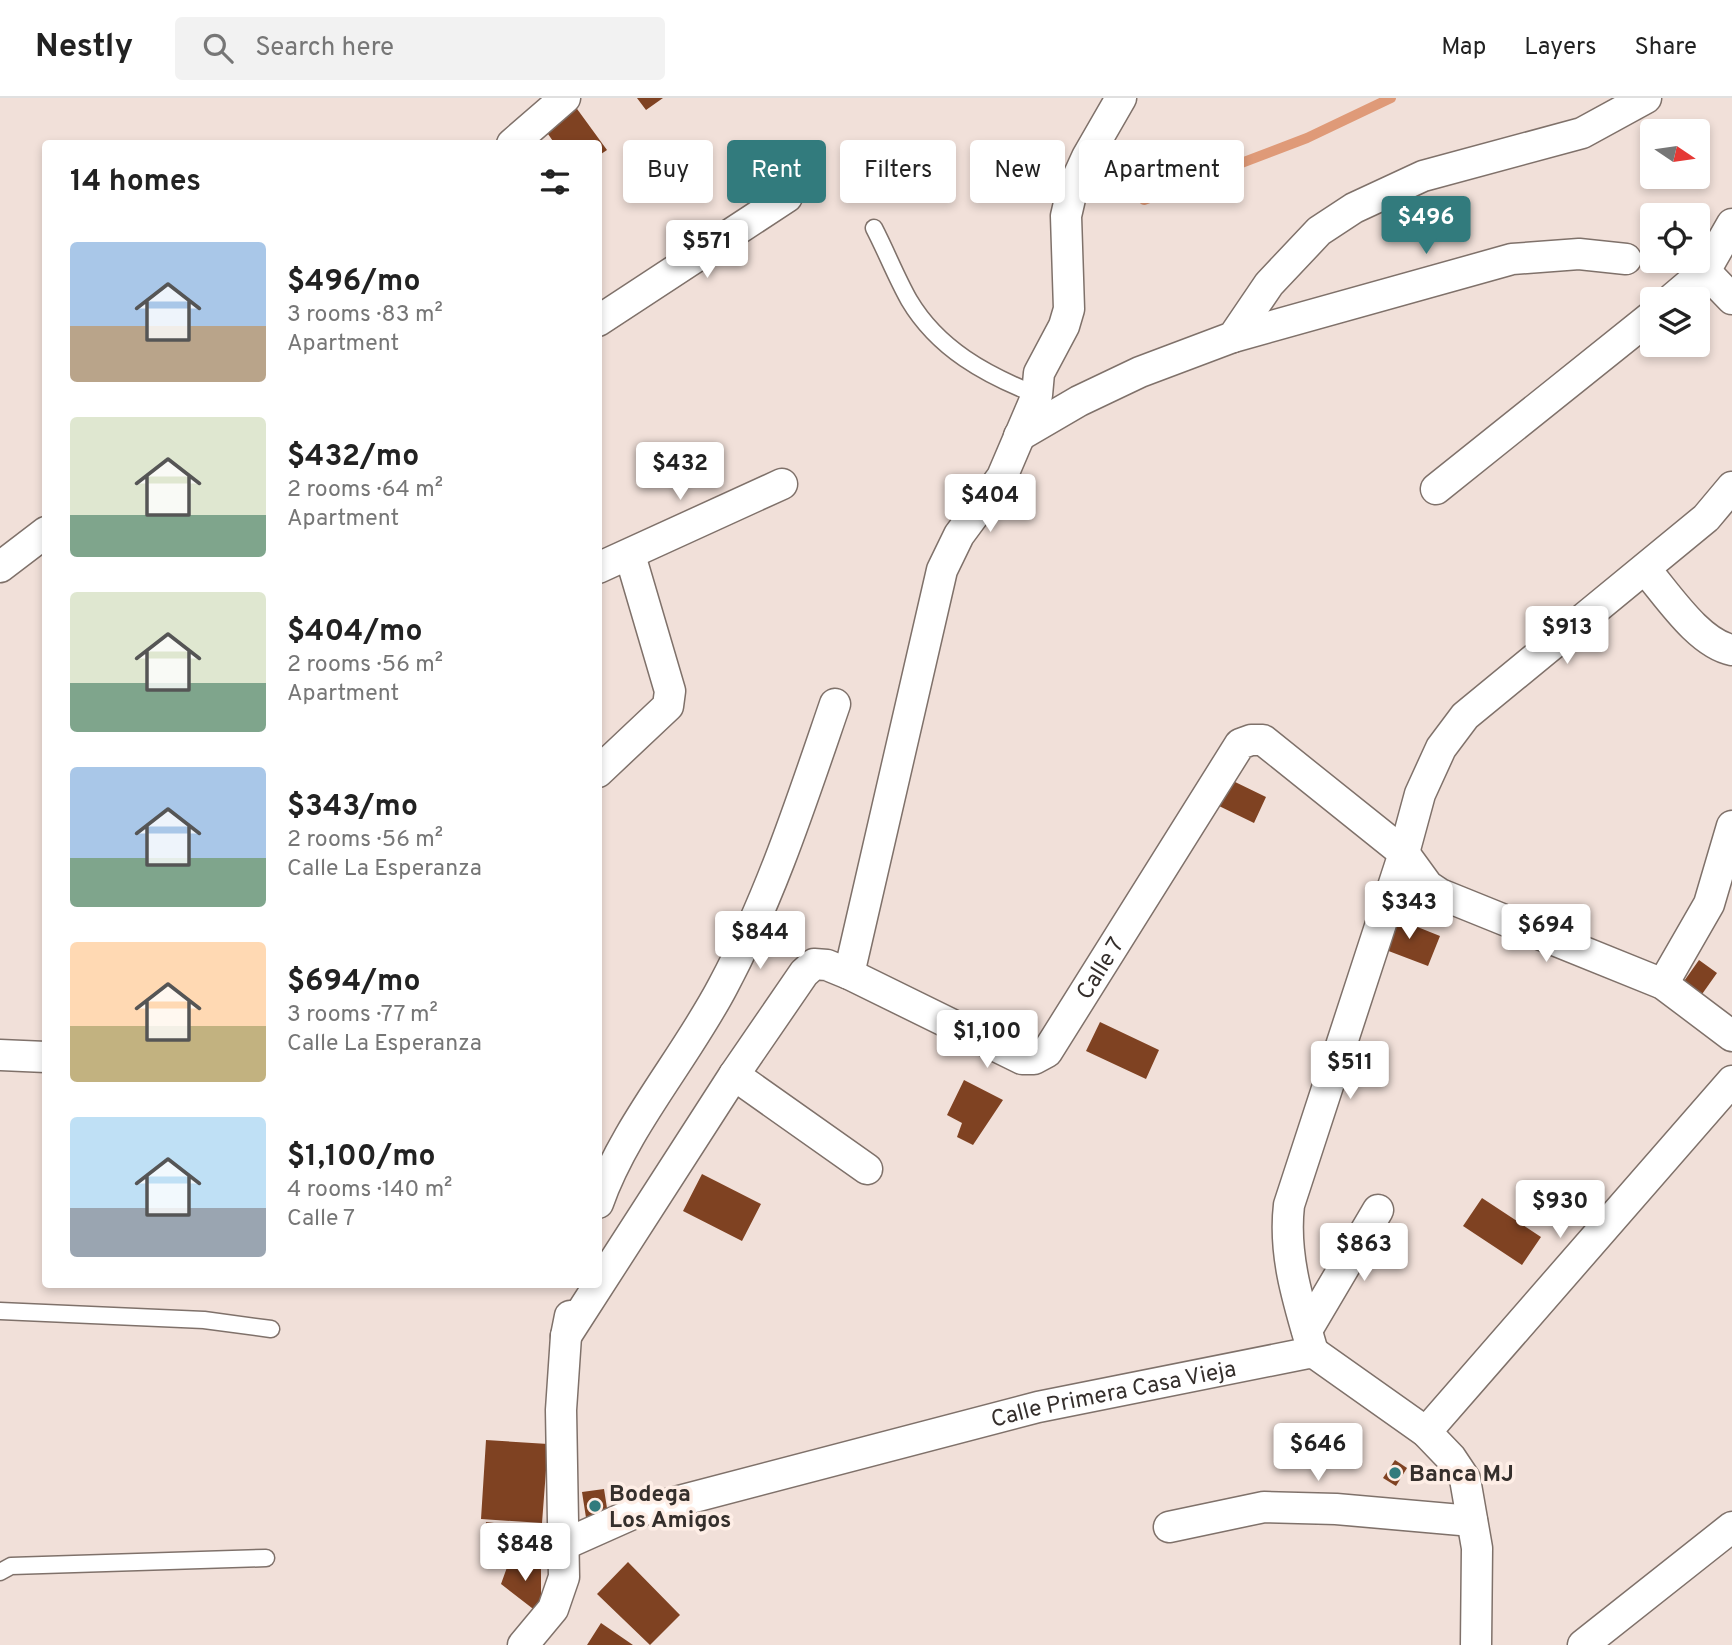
<!DOCTYPE html>
<meta charset="utf-8">
<style>
body{margin:0;font-family:Overpass,sans-serif;background:#f2f2f2;color:#222;height:100vh;display:flex;flex-direction:column;font-size:26px;white-space:nowrap}
*{box-sizing:border-box;margin:0}
p{font-size:23px;color:#767676}
.icon{flex:none;width:38px;height:38px;fill:none;stroke:currentColor;stroke-width:2;stroke-linecap:round;stroke-linejoin:round}
.map{position:relative;flex:1;overflow:hidden}
.drawer{position:absolute;left:42px;top:42px;width:560px;height:1148px;display:flex;flex-direction:column;background:#fff;border-radius:7px;box-shadow:0 4px 10px #0003}
.drawer>*{flex:none}
.banner{position:absolute;left:623px;top:42px;width:665px;height:63px;display:flex;gap:14px}
.needle{width:46px;rotate:103deg}
.buttons{position:absolute;left:1640px;top:21px;display:grid;gap:14px}
.buttons a{display:grid;place-items:center;width:70px;height:70px;border-radius:7px;background:#fff;box-shadow:0 4px 10px #0003;font-size:35px}
.price{position:absolute;translate:-50% -60px;padding:0 16px;border-radius:7px;background:#fff;color:#222;font-size:23px;line-height:46px;filter:drop-shadow(0 2px 4px #0008)}
.price::after{content:'';position:absolute;left:50%;top:42px;width:21px;height:16px;margin-left:-10px;background:inherit;clip-path:polygon(0 0,100% 0,50% 100%)}
.price.active{background:#327b7d;color:#fff}
ul{padding:0;list-style:none}
li{display:flex;align-items:center;gap:21px;height:175px;padding:0 28px}
li span{display:grid;place-items:center;flex:none;width:196px;height:140px;border-radius:7px;color:#555}
li>.icon{margin-inline-start:auto}
span .icon{width:84px;height:84px;fill:#fffc;stroke-width:1}
li b{font-size:30px}
h2{display:flex;justify-content:space-between;align-items:center;height:84px;padding:0 28px;font-size:30px}
.pill{padding:0 24px;border-radius:7px;background:#fff;box-shadow:0 4px 10px #0003;font-size:24px;line-height:63px}
.pill.active{background:#327b7d;color:#fff}
header{display:flex;align-items:center;gap:42px;box-sizing:border-box;height:98px;padding:0 35px;background:#fff;border-bottom:2px solid #e0e0e0}
header strong{font-size:33px}
nav{display:flex;gap:38px;margin-inline-start:auto;font-size:24px}
.search{width:490px;height:63px;background:#f2f2f2;display:flex;align-items:center;gap:18px;box-sizing:border-box;padding:0 24px;border-radius:7px;color:#767676;font-size:26px}
.map>svg:first-child{display:block}
.lines{fill:none;stroke-linecap:round;stroke-linejoin:round}
.stream{stroke:#df9a78;stroke-width:10}
.building{fill:#7f4222}
.service-casing{stroke:#7f716a;stroke-width:19}
.minor-casing{stroke:#7f716a;stroke-width:33}
.service{stroke:#fff;stroke-width:16}
.minor{stroke:#fff;stroke-width:30}
.poi-dot{fill:#327b7d;stroke:#feeee6;stroke-width:2.5}
.labels{text-anchor:middle;stroke-width:7;stroke-linejoin:round;paint-order:stroke}
.street-label{font-size:23px;fill:#352f2c;stroke:#feeee6}
.poi-label{font-size:23px;font-weight:bold;fill:#352f2c;stroke:#feeee6;text-anchor:start}
</style>
<header>
<strong>Nestly</strong>
<div class="search"><svg class="icon" aria-label="search" viewBox="0 0 24 24"><circle cx="10" cy="10" r="6"/><path d="M15 15l6 6"/></svg>Search here</div>
<nav><a>Map</a><a>Layers</a><a>Share</a></nav>
</header>
<div class="map">
<svg width="1732" height="1547" viewBox="0 0 1732 1547">
<rect width="100%" height="100%" fill="#f1e0d9"/>
<g class="lines">
<path class="stream" d="M1144,102L1307,40L1391,0"/>
</g>
<path class="building" d="M637,0H663L646,12Z
M572,4L607,52L598,58V46H555L541,26Z
M1231,682L1266,699L1254,725L1219,708Z
M1390,818L1440,838L1428,868L1378,849Z
M1699,862L1717,875L1700,899L1682,886Z
M1100,924L1159,952L1146,981L1086,953Z
M964,982L1003,1002L973,1047L957,1039L962,1025L947,1017Z
M702,1076L761,1106L742,1143L683,1113Z
M1482,1100L1541,1139L1522,1167L1463,1128Z
M486,1342L548,1346L542,1425L481,1421Z
M1395,1362L1407,1370L1396,1388L1383,1380Z
M604,1391L609,1423L587,1426L582,1394Z
M486,1424L544,1431L540,1461L482,1453Z
M510,1461L541,1467V1517L501,1486Z
M628,1464L680,1517L650,1547L597,1496Z
M601,1525L633,1547H587Z"/>
<g class="lines">
<defs>
<path id="service" d="M874,130C886,153 896,179 909,202C938,251 986,277 1037,297
M0,1213L204,1222L271,1231
M0,1474L11,1468L266,1460"/>
<g id="minor">
<path d="M512,46L565,0"/>
<path d="M1705,173L1732,126"/>
<path d="M1672,201L1705,173L1732,201"/>
<path d="M598,223L787,99"/>
<path d="M1233,239L1512,161L1579,156L1626,161"/>
<path d="M1019,338L1079,303L1140,274L1233,239L1269,186L1319,133L1354,110L1423,78L1582,35L1646,0"/>
<path d="M1436,391L1652,218"/>
<path d="M0,469L46,434"/>
<path d="M598,470L782,386"/>
<path d="M1645,471C1667,496 1698,545 1732,552"/>
<path d="M598,674L668,608L670,593L630,457"/>
<path d="M849,876L942,472L959,437L1002,379L1037,297L1039,275L1064,228L1069,211L1066,118L1072,92L1087,59L1121,0"/>
<path d="M1663,886L1709,806L1732,728"/>
<path d="M0,957L46,959"/>
<path d="M734,977L867,1071"/>
<path d="M598,1105C624,1030 686,959 723,888C771,798 802,702 835,606"/>
<path d="M1307,1232L1378,1112"/>
<path id="s1" d="M566,1238L734,977L804,875L814,866L827,867L849,876L1022,961H1034L1047,954L1240,646L1251,642H1263L1404,755L1428,788L1440,796L1663,886L1732,938"/>
<path d="M1313,1254C1299,1206 1283,1158 1289,1107L1404,755L1420,696L1441,650L1465,618L1706,420L1732,389"/>
<path d="M1426,1334L1732,983"/>
<path d="M1169,1429L1264,1409L1336,1411L1472,1423"/>
<path id="s2" d="M563,1447L637,1414L1038,1309L1313,1254L1426,1334L1451,1360L1465,1381L1477,1450L1476,1547"/>
<path d="M523,1547L553,1511L564,1479L561,1312L566,1238L570,1218"/>
<path d="M1583,1547L1732,1429"/>
</g>
</defs>
<use href="#service" class="service-casing"/>
<use href="#minor" class="minor-casing"/>
<use href="#service" class="service"/>
<use href="#minor" class="minor"/>
</g>
<g class="poi-dot">
<circle cx="1395" cy="1375" r="7"/>
<circle cx="595" cy="1408" r="7"/>
</g>
<g class="labels">
<g class="street-label">
<text dy="8" stroke="none"><textPath href="#s1" startOffset="803">Calle 7</textPath></text>
<text dy="8" stroke="none"><textPath href="#s2" startOffset="572">Calle Primera Casa Vieja</textPath></text>
</g>
<g class="poi-label">
<text x="1409" y="1383">Banca MJ</text>
<text x="609" y="1403">Bodega<tspan x="609" dy="26">Los Amigos</tspan></text>
</g>
</g>
</svg>
<div class="buttons">
<a><svg class="needle" viewBox="-14 -14 28 28"><path d="M0-13l5 13h-10z" fill="#e53935"/><path d="M0 13l5-13h-10z" fill="#767676"/></svg></a>
<a><svg class="icon" aria-label="locate" viewBox="0 0 24 24"><circle cx="12" cy="12" r="6"/><path d="M12 2v4M12 18v4M2 12h4M18 12h4"/></svg></a>
<a><svg class="icon" aria-label="layers" viewBox="0 0 24 24"><path d="M12 4l9 5-9 5-9-5zM3 14l9 5 9-5"/></svg></a>
</div>
<b class="price active" style="left:1426px;top:158px">$496</b>
<b class="price" style="left:707px;top:182px">$571</b>
<b class="price" style="left:680px;top:404px">$432</b>
<b class="price" style="left:990px;top:436px">$404</b>
<b class="price" style="left:1567px;top:568px">$913</b>
<b class="price" style="left:1409px;top:843px">$343</b>
<b class="price" style="left:1546px;top:866px">$694</b>
<b class="price" style="left:760px;top:873px">$844</b>
<b class="price" style="left:987px;top:972px">$1,100</b>
<b class="price" style="left:1350px;top:1003px">$511</b>
<b class="price" style="left:1560px;top:1142px">$930</b>
<b class="price" style="left:1364px;top:1185px">$863</b>
<b class="price" style="left:1318px;top:1385px">$646</b>
<b class="price" style="left:525px;top:1485px">$848</b>
<div class="banner">
<a class="pill">Buy</a>
<a class="pill active">Rent</a>
<a class="pill">Filters</a>
<a class="pill">New</a>
<a class="pill">Apartment</a>
</div>
<section class="drawer">
<h2>14 homes<svg class="icon" aria-label="filters" viewBox="0 0 24 24"><path d="M4 7h16M4 17h16"/><circle cx="9" cy="7" r="2"/><circle cx="15" cy="17" r="2"/></svg></h2>
<ul>
<li><span style="background:linear-gradient(#a9c7e8 60%,#b9a48a 0)"><svg class="icon" aria-label="home" viewBox="0 0 24 24"><path d="M3 11l9-7 9 7M6 9v11h12V9"/></svg></span><div><b>$496/mo</b><p>3 rooms · 83 m²</p><p>Apartment</p></div></li>
<li><span style="background:linear-gradient(#dfe7d0 70%,#7fa58c 0)"><svg class="icon" aria-label="home" viewBox="0 0 24 24"><path d="M3 11l9-7 9 7M6 9v11h12V9"/></svg></span><div><b>$432/mo</b><p>2 rooms · 64 m²</p><p>Apartment</p></div></li>
<li><span style="background:linear-gradient(#dfe7d0 65%,#7fa58c 0)"><svg class="icon" aria-label="home" viewBox="0 0 24 24"><path d="M3 11l9-7 9 7M6 9v11h12V9"/></svg></span><div><b>$404/mo</b><p>2 rooms · 56 m²</p><p>Apartment</p></div></li>
<li><span style="background:linear-gradient(#a9c7e8 65%,#7fa58c 0)"><svg class="icon" aria-label="home" viewBox="0 0 24 24"><path d="M3 11l9-7 9 7M6 9v11h12V9"/></svg></span><div><b>$343/mo</b><p>2 rooms · 56 m²</p><p>Calle La Esperanza</p></div></li>
<li><span style="background:linear-gradient(#ffd9b3 60%,#c2b280 0)"><svg class="icon" aria-label="home" viewBox="0 0 24 24"><path d="M3 11l9-7 9 7M6 9v11h12V9"/></svg></span><div><b>$694/mo</b><p>3 rooms · 77 m²</p><p>Calle La Esperanza</p></div></li>
<li><span style="background:linear-gradient(#bfe0f5 65%,#9aa5b1 0)"><svg class="icon" aria-label="home" viewBox="0 0 24 24"><path d="M3 11l9-7 9 7M6 9v11h12V9"/></svg></span><div><b>$1,100/mo</b><p>4 rooms · 140 m²</p><p>Calle 7</p></div></li>
</ul>
</section>
</div>
